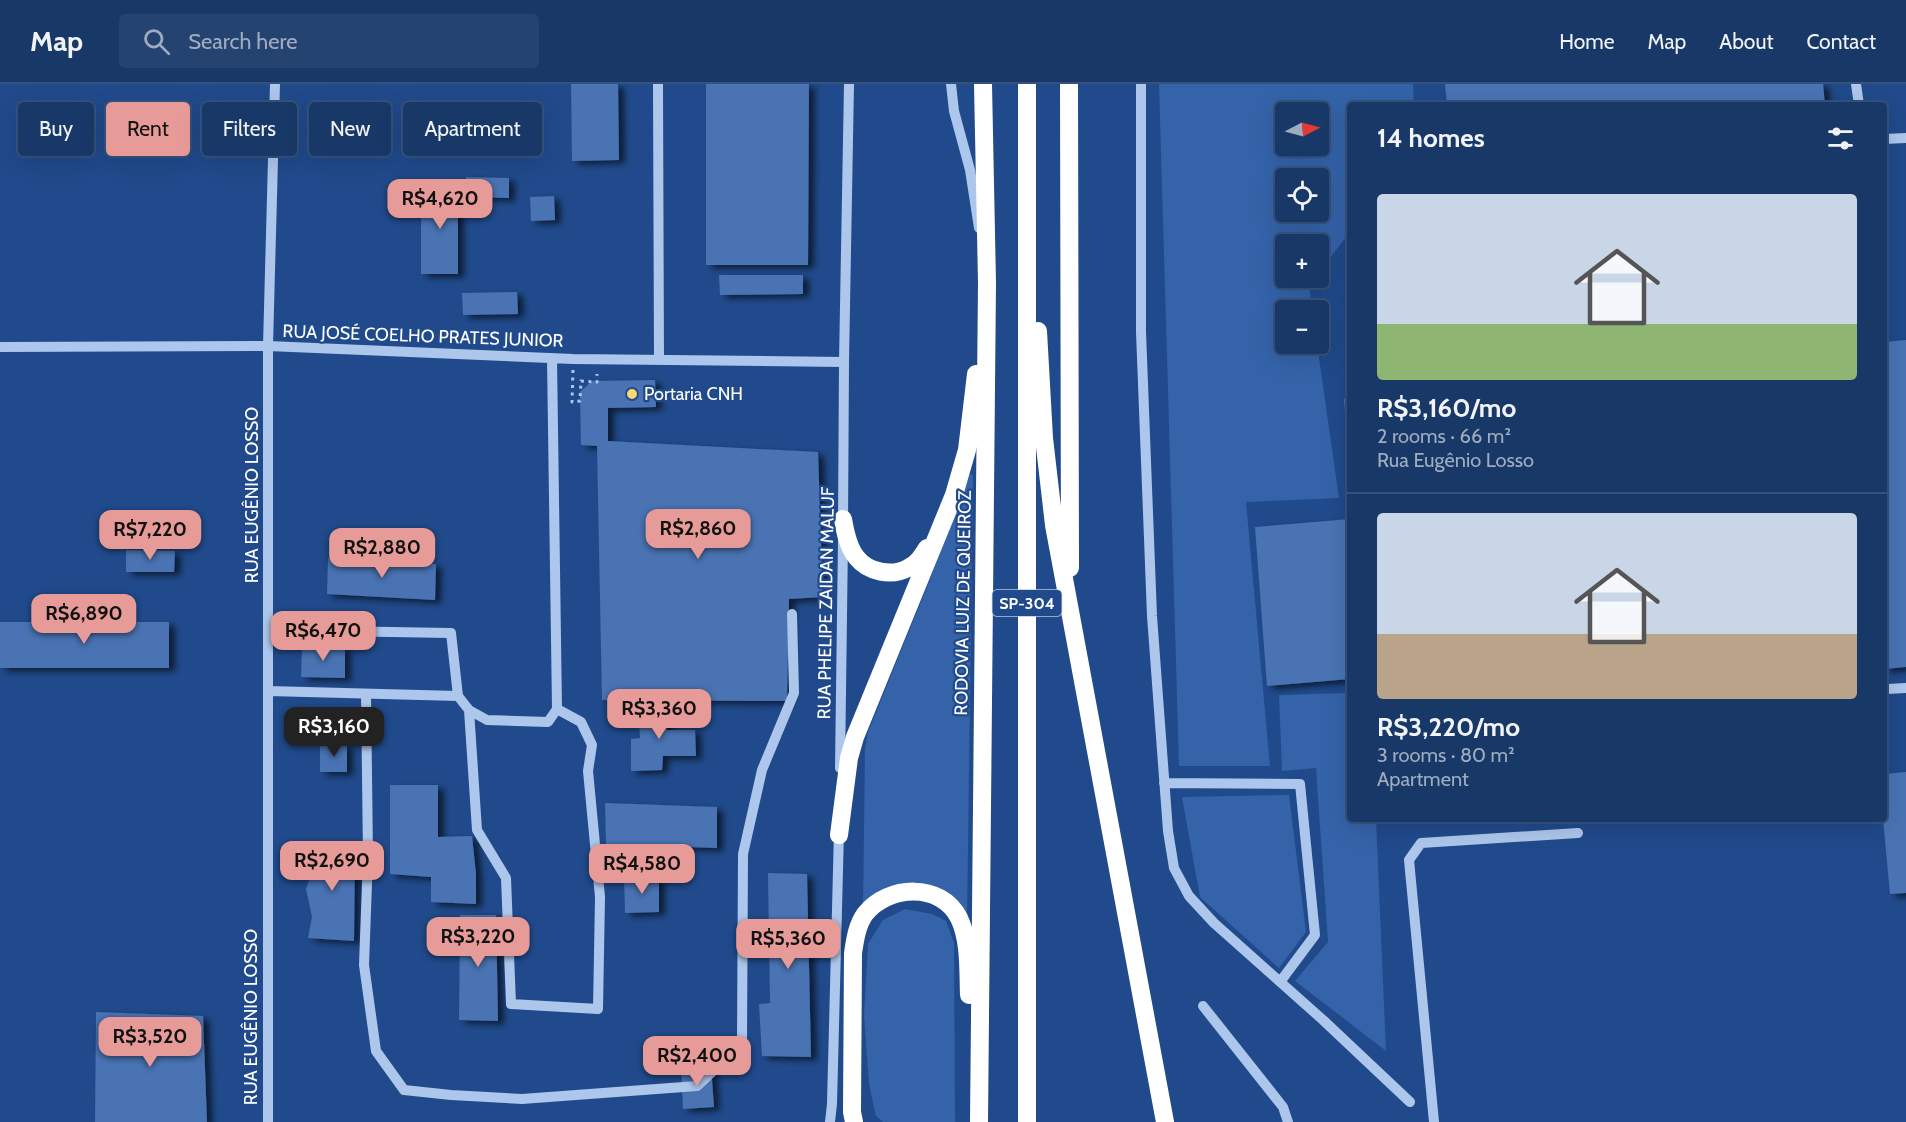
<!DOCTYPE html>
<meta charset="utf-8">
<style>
body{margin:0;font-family:Cabin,sans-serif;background:#254371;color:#f1f3f6;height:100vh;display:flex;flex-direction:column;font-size:22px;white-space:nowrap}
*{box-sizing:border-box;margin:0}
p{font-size:20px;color:#9facc0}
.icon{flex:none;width:33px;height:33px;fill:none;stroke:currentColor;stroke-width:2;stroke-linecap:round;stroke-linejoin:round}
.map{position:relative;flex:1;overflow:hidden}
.drawer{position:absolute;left:1347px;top:18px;width:540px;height:720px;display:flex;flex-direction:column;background:#183868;border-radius:6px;box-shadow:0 6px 24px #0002,0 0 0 2px #36527c}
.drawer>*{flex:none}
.top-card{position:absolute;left:18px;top:18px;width:570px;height:54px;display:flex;gap:12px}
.needle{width:39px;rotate:84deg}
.fabs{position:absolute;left:1275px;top:18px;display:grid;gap:12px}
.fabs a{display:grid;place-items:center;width:54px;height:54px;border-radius:6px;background:#183868;box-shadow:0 6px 24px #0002,0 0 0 2px #36527c;font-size:30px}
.price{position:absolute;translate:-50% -51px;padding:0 14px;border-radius:12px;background:#e69b98;color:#111;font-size:20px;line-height:39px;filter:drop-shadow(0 2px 3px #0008)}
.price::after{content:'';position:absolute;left:50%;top:36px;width:18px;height:14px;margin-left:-9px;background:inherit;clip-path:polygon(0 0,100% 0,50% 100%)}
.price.selected{background:#222;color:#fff}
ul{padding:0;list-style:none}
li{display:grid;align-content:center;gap:12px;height:318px;padding:0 30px}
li+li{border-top:2px solid #36527c}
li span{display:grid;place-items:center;height:186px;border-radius:6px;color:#555}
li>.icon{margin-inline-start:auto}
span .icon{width:108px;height:108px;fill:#fffc;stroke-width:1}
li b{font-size:26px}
h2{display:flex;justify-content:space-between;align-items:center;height:72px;padding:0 30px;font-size:26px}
.pill{padding:0 21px;border-radius:6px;background:#183868;box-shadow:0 6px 24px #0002,0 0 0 2px #36527c;font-size:21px;line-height:54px}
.pill.selected{background:#e69b98;color:#111}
header{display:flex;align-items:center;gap:36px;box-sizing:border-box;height:84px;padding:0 30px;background:#183868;border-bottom:2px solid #36527c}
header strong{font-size:28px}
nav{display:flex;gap:33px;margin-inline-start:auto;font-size:21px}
.search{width:420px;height:54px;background:#254371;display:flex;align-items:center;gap:15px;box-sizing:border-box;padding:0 21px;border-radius:6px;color:#9facc0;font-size:22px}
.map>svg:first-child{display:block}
.green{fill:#3463a9;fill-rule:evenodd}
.building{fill:#4873b3;filter:url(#shadow)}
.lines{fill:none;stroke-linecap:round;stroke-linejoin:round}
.path{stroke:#adc6eb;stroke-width:3;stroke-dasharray:3 4.5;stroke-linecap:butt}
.minor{stroke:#adc6eb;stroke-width:10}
.highway{stroke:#fff;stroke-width:18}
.poi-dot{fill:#f9d76d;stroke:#204a8b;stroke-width:2}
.labels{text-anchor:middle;stroke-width:4.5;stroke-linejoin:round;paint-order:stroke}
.shield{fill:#204a8b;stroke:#bcc9dc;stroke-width:1.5}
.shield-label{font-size:16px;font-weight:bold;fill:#fff}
.street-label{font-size:18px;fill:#fff;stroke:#204a8b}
.poi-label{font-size:18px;fill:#fff;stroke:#204a8b;text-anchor:start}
</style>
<header>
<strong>Map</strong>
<div class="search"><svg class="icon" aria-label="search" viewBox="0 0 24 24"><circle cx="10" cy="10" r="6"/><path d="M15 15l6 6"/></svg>Search here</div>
<nav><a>Home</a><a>Map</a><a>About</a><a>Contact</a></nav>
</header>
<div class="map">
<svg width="1906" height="1038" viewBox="0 0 1906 1038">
<defs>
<filter id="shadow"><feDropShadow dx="6" dy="3.5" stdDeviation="3" flood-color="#0009"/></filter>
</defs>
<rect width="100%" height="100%" fill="#204a8b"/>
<path class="green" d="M1159,0H1413L1414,21H1350V148L1319,188L1318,160H1286V194H1314L1309,201L1312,226H1286V260H1317L1339,414L1246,418L1270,682H1179ZM1286,28H1318V62H1286ZM1286,94H1318V128H1286Z
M970,390L973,391L967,838L935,807L863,825L865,665L868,648L927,503Z
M1350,609V735H1376L1386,967L1295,897L1328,858L1316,684L1282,687L1279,611Z
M1289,711L1306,848L1279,884L1200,813L1182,713Z
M905,825L932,830L946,837L954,859L955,1038H883L876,1032L869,1000L864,931L868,860L883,836Z"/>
<path class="building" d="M571,0H618L619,76L572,77Z
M706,0H809L808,181H706Z
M1445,0H1823L1825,21H1447Z
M466,93L509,94V114L466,113Z
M421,101H458V190H421Z
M554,112L555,136L531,137L530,113Z
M719,191H803V210L720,211Z
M517,208L518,230L463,231L462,209Z
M1906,256V583L1884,585V258Z
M655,296L656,323L608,324V357L818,368L823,513L789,515L787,617L602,616L597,362L581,361L580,308L592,297Z
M1350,314V366H1348L1344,315Z
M1350,435V595L1267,602L1255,443Z
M126,466L175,467L174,488H126Z
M328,474L436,480L435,516L327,510Z
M0,538H169V584H0Z
M302,563H345V594L301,593Z
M638,621L666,622L667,646H695L696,672H663L662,686L631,687V655L640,654Z
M320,660H347V688H320Z
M1906,688V809L1890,810L1883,735L1884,690Z
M390,701H438V753L472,752L476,790V820L431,818V793L390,790Z
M605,719L717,723V764L606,760Z
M308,760H355L354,857L308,854L312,833L306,805L312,788V777Z
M768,789L807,790L811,973L762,972L759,920L770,919Z
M624,793H659V828L625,829Z
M460,831H496L498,937L459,936Z
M96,928L203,932L207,1038H95Z
M681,981L711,982L714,1023L683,1025Z"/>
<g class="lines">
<path class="path" d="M573,286L572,318L580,317L581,297L597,298V290"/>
<path class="minor" d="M658,0L659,276
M951,0L954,27L970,86L979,144
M1141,0V248L1152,532L1168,747L1174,784L1189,812L1214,839L1323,936L1410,1018
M1856,0L1859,21
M1884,55L1906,54
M0,263L268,262L573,275L844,278
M843,441L844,278L849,0
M1887,605L1906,604
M268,607L458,612L451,549L269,546
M366,610L368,772L364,881L376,967L404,1006L451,1011L522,1015L697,1002L742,960L743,770L762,686L794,609L792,530
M458,612L469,626L477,746L506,794L511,920L598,925L600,813L588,687L592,661L581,638L557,625
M469,626L487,636L548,638L557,625L552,274
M840,684L843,456
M1164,699L1300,700L1315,851L1280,898
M1203,922L1283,1023L1288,1038
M268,1038V262L275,0
M830,1038L832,1020L839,747
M1434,1038L1409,776L1421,759L1578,749"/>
<path class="highway" d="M1027,0V1038
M1069,0L1070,484
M1038,247L1044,354L1054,441L1165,1038
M843,435C845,447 848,464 857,474C868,488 892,493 908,484C917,480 922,472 927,464
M839,751L849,674L855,653L954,411L967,366L976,290
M854,1038L852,1028L853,869C855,856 857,841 865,830C888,801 941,798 959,834C970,857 968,887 969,911
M979,1038L987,199L983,0"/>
</g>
<circle class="poi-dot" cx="632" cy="310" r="6"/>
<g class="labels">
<rect class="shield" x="992.5" y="506" width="69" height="26" rx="4.5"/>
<g class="shield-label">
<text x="1027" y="525">SP-304</text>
</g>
<g class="street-label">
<text transform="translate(423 252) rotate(2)" y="6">RUA JOSÉ COELHO PRATES JUNIOR</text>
<text transform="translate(252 411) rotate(-90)" y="6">RUA EUGÊNIO LOSSO</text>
<text transform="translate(826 519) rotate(-89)" y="6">RUA PHELIPE ZAIDAN MALUF</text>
<text transform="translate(963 519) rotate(-89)" y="6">RODOVIA LUIZ DE QUEIROZ</text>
<text transform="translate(251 933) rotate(-90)" y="6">RUA EUGÊNIO LOSSO</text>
</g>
<g class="poi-label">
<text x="644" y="316">Portaria CNH</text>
</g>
</g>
</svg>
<div class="fabs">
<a><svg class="needle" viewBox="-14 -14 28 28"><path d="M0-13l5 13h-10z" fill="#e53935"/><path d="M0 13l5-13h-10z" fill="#9facc0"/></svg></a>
<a><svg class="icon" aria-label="locate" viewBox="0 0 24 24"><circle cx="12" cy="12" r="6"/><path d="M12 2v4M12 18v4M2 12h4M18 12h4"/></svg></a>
<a>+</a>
<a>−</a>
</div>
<b class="price" style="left:440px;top:146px">R$4,620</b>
<b class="price" style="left:698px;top:476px">R$2,860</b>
<b class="price" style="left:150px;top:477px">R$7,220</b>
<b class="price" style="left:382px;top:495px">R$2,880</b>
<b class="price" style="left:84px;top:561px">R$6,890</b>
<b class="price" style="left:323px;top:578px">R$6,470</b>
<b class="price" style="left:659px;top:656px">R$3,360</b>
<b class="price selected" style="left:334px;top:674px">R$3,160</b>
<b class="price" style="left:332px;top:808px">R$2,690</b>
<b class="price" style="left:642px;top:811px">R$4,580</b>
<b class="price" style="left:478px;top:884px">R$3,220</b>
<b class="price" style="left:788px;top:886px">R$5,360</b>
<b class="price" style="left:150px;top:984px">R$3,520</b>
<b class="price" style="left:697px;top:1003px">R$2,400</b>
<div class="top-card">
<a class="pill">Buy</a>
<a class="pill selected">Rent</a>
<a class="pill">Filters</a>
<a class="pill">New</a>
<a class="pill">Apartment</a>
</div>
<section class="drawer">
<h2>14 homes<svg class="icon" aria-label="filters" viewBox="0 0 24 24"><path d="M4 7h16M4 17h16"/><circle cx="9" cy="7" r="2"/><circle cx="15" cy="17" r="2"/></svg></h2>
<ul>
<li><span style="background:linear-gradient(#c9d6e8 70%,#8fb573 0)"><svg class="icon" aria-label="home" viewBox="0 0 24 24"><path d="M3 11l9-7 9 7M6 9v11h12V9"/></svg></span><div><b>R$3,160/mo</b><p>2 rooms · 66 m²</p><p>Rua Eugênio Losso</p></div></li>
<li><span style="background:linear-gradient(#c9d6e8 65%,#b9a48a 0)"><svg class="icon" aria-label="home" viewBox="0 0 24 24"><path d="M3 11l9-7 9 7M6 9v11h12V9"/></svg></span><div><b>R$3,220/mo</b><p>3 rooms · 80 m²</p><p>Apartment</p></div></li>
</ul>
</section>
</div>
